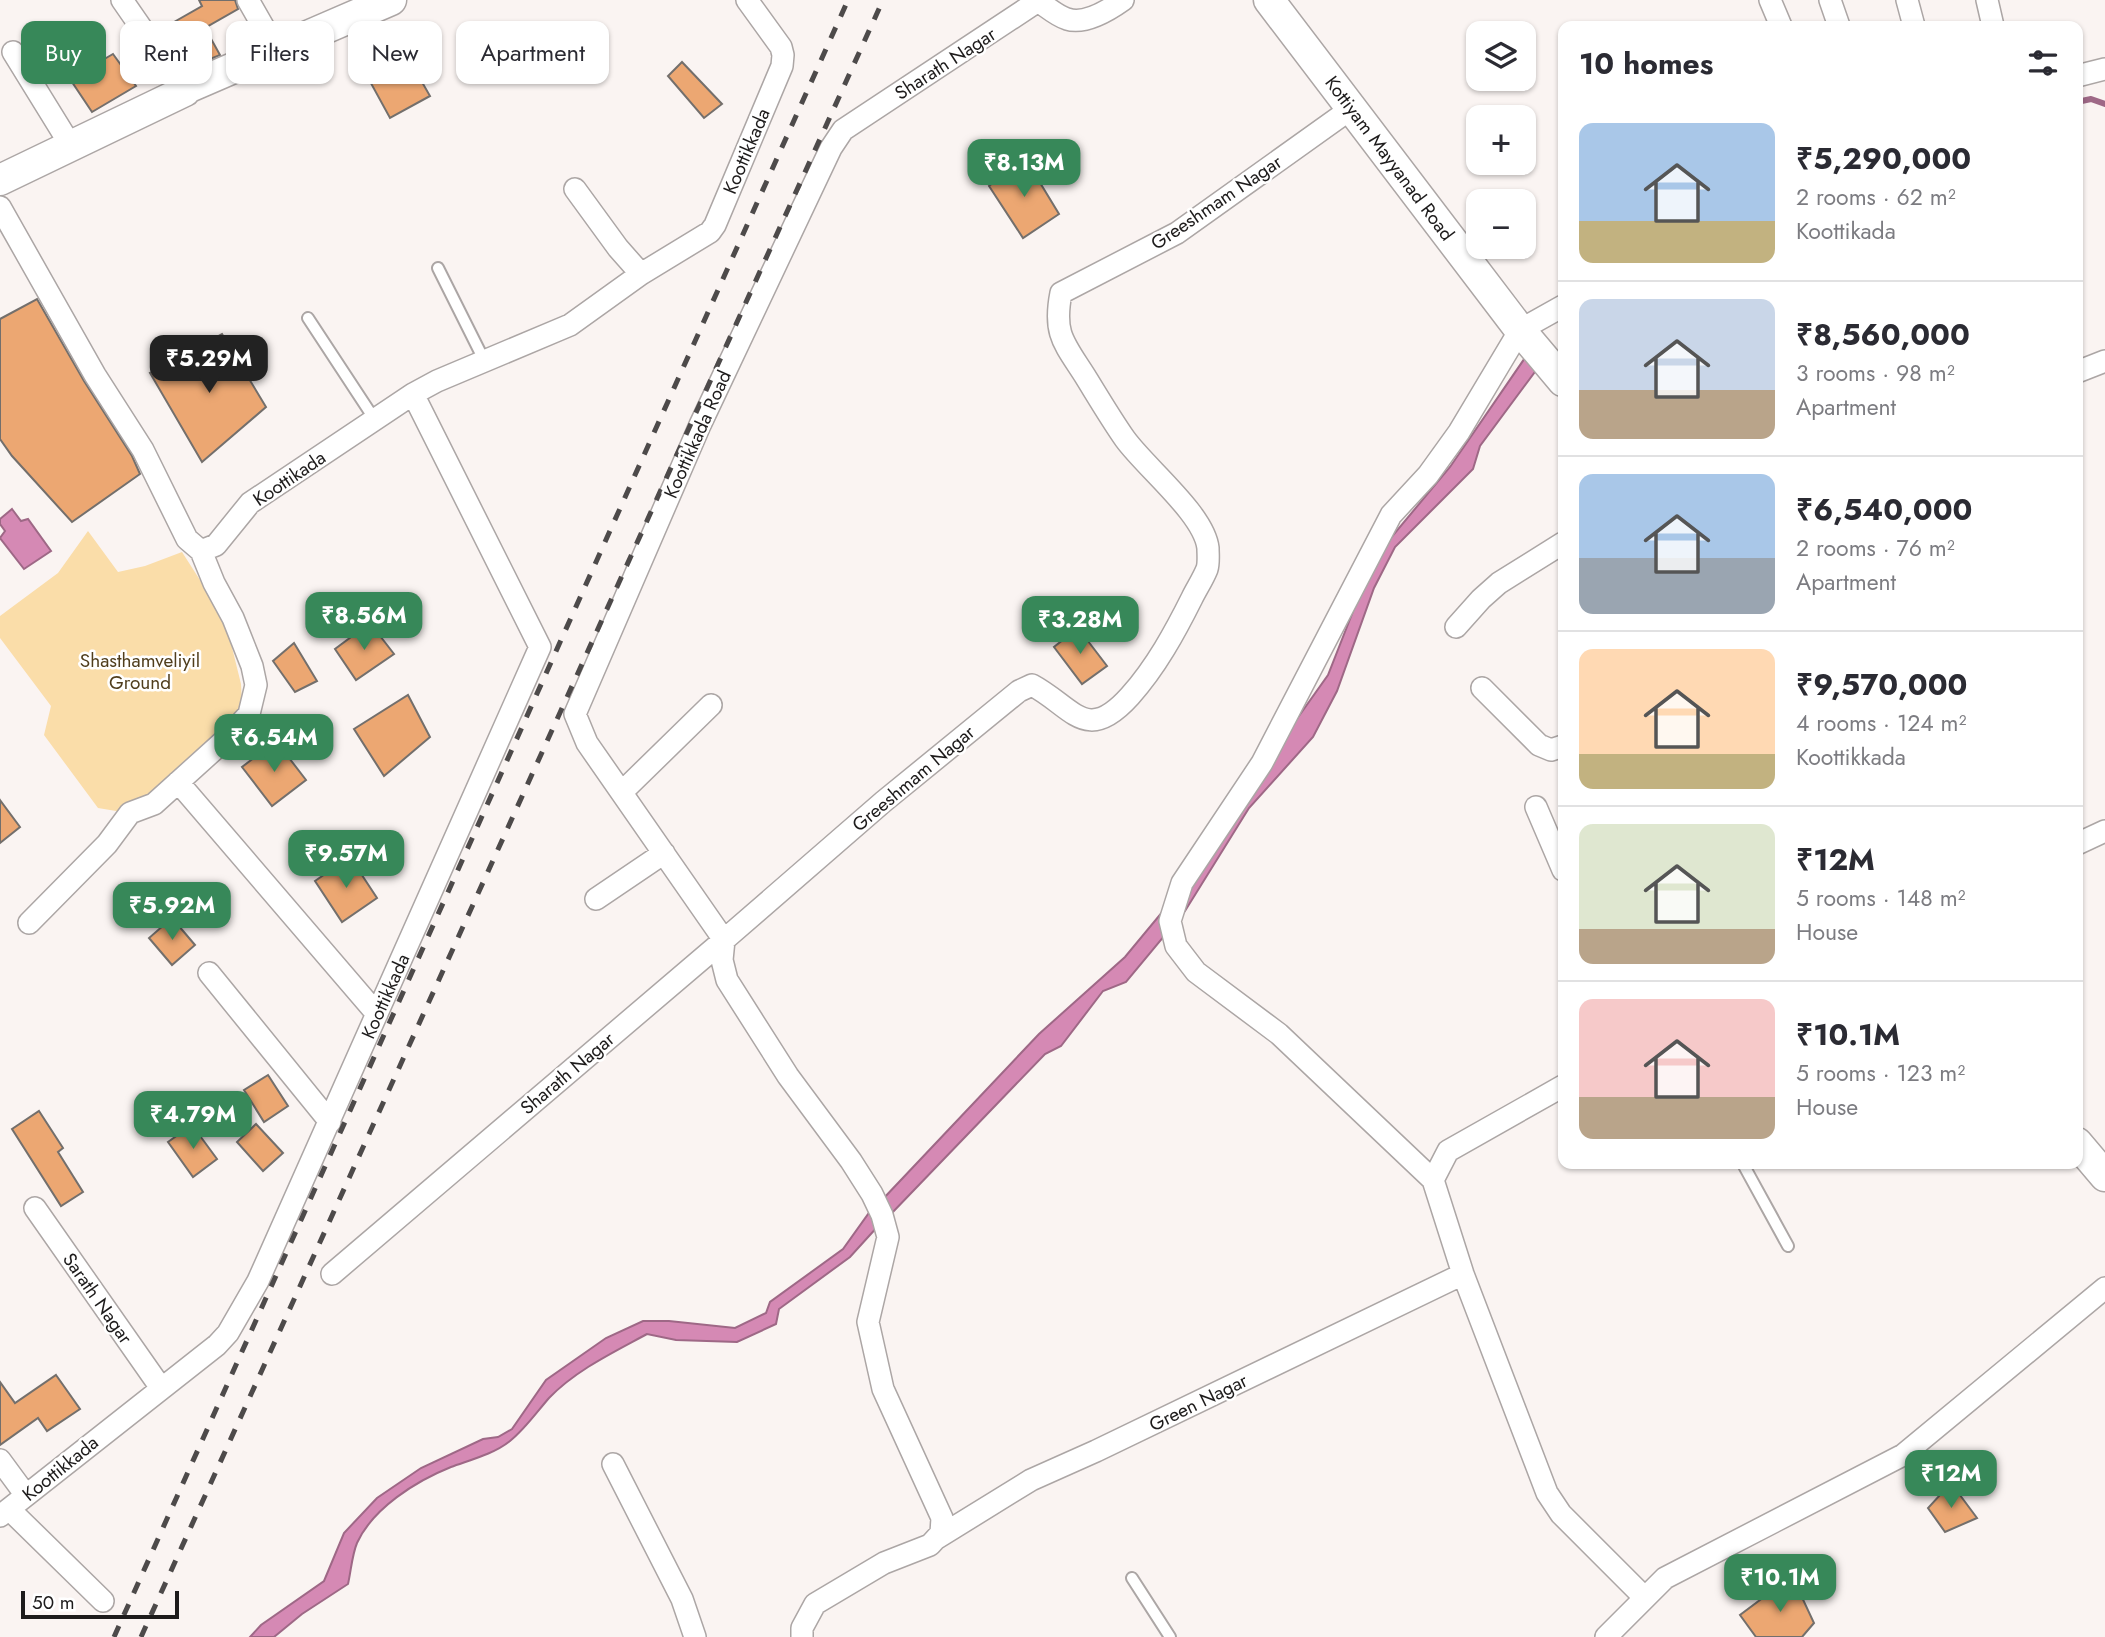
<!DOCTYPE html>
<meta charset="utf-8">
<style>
body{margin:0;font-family:Jost,sans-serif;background:#f7f7f7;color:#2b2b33;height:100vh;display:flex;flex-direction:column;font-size:26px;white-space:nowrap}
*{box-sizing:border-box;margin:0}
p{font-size:23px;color:#7c7c81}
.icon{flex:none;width:38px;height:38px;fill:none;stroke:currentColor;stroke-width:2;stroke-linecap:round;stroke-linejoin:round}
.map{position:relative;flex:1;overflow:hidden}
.panel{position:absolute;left:1558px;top:21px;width:525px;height:1148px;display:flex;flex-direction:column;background:#fff;border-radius:14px;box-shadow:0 2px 5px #0004}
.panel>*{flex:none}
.banner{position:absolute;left:21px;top:21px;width:665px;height:63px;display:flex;gap:14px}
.fabs{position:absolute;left:1466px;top:21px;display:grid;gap:14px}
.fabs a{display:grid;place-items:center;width:70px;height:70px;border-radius:14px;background:#fff;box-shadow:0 2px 5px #0004;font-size:35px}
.scale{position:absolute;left:21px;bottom:18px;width:158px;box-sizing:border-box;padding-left:7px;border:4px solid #1d1b1b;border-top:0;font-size:19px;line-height:24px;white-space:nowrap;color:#1d1b1b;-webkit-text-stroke:5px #fff;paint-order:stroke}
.price{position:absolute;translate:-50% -60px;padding:0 16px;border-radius:14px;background:#378859;color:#fff;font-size:23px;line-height:46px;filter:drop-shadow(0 2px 4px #0008)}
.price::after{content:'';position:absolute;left:50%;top:42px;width:21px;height:16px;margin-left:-10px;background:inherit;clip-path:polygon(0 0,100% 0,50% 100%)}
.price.selected{background:#222;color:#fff}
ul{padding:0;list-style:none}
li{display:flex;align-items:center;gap:21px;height:175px;padding:0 21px}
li+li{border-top:2px solid #e1e1e2}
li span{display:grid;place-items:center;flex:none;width:196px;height:140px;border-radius:14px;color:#555}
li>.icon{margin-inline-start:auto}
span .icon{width:84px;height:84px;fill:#fffc;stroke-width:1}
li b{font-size:30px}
h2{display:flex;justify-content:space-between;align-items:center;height:84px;padding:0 21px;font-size:30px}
.chip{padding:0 24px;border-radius:14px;background:#fff;box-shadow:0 2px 5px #0004;font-size:24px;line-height:63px}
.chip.selected{background:#378859;color:#fff}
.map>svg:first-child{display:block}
.green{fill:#fadda9}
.water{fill:#d589b4;stroke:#9e6886;stroke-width:2}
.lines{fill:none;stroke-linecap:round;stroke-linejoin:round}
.stream{stroke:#9e6886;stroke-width:6}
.building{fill:#eca772;stroke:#736f6c;stroke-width:2}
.lane-casing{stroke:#aca6a5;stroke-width:14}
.street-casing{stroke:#aca6a5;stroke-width:24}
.secondary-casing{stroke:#aca6a5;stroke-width:33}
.lane{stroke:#fff;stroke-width:10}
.street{stroke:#fff;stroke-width:21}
.secondary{stroke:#fff;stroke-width:30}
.rail{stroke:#4d4a4a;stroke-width:5;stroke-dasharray:12 12;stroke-linecap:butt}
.labels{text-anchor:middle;stroke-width:5;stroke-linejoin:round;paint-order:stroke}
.street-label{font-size:19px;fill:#1d1b1b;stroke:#fff}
.park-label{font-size:19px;fill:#503e1d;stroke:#fff}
</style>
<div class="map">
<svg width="2105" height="1637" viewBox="0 0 2105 1637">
<rect width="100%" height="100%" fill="#faf4f2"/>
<path class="green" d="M88,531L118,572L145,566L182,552L225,619L241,684L242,703L220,735L206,742L191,755L140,803L122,812L98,808L44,735L51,706L0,638V616L58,573Z"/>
<path class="water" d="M1529,352L1540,365L1480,446L1473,469L1395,547L1374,588L1337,691L1313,737L1249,808L1185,911L1126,982L1103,991L1061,1046L1045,1054L890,1215L882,1200L1039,1034L1125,957L1193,875L1289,730L1328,675L1374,558L1450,467Z
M12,509L21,521L28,519L51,551L24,569L0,538L5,531L0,524V519Z
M871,1210L879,1225L850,1257L779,1309L776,1324L737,1342L676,1340L647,1334C614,1352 576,1370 549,1398C536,1413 525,1429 510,1441C494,1454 470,1460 451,1467C416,1481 373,1508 357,1543C352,1555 351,1571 348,1584L302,1614L274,1637H250L261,1625L324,1581L344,1533L377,1498L421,1468L483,1439L498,1437L512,1429L546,1380L606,1338L643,1321H669L735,1328L766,1313L770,1302L843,1249Z"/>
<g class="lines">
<path class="stream" d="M2077,102L2091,99L2105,104"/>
</g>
<path class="building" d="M199,0H235L238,9L205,28L220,55L186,69L184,67L196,60L174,22L202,6Z
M113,54L136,86L92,112L70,79Z
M406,54L430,96L390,118L367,76Z
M682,62L722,104L704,118L668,76Z
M1025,158L1059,214L1023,238L989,186Z
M37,299L84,381L132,456L140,474L72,522L12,456L0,439V319Z
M222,334L266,407L202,462L150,373Z
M370,623L394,654L356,680L335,649Z
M1078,628L1107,666L1082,684L1054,647Z
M294,643L317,681L295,692L273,661Z
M408,695L430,737L384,776L354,729Z
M276,741L306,780L272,806L242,767Z
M0,800L20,827L0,843Z
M350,857L377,898L342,922L315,881Z
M172,918L195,945L172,965L149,938Z
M268,1075L288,1106L264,1122L244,1090Z
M39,1111L63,1148L58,1152L83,1192L61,1206L12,1129Z
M256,1124L283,1153L263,1171L237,1142Z
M192,1125L217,1159L193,1177L168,1142Z
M56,1375L80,1409L47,1431L38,1418L0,1445V1382L15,1403Z
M1951,1483L1977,1518L1945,1532L1928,1508Z
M1792,1576L1814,1623L1802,1637H1756L1740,1615Z"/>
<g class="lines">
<defs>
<path id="lane" d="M438,268L484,360
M308,318L375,420
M1743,1164L1788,1246
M1132,1578L1170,1637"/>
<path id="street" d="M122,0L185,91
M248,0L276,49
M1770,0L1781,26
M1830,0L1839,26
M1907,0L1914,26
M1987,0L1993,26
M13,52L71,146
M2077,76L2105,69
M0,207L95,375L143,450L187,539L201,551L216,545L250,503L413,394L437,381L570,325L641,274L618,248L575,189
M641,274L710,232L715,225L782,66L783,55L781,47L747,0
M1563,306L1520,330L1459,432L1428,475L1391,515L1262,763L1182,883L1170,921L1176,946L1196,972L1279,1034L1433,1180L1463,1274L1547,1493L1561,1514L1645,1598
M2077,372L2105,361
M1456,627L1481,599L1499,583L1563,543
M1482,688L1539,745L1551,750L1563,746
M178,782L377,1014
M622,792L711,705
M1536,807L1563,870
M2077,844L2105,831
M596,899L664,853
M29,923L107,844L130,813L154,804L226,739L249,714L256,685L252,666L233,618L214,583L201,551
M209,973L330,1122
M1433,1180L1448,1151L1563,1086
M35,1208L161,1388
M332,1274L724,940L587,743L575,714L700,425L831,148L843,130L1038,1C1047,7 1057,16 1067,19C1085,25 1109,10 1123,0
M0,1460L25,1494
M613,1464L682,1599L695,1637
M9,1509L103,1601
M0,1516L217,1345L228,1333L258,1281L540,647L413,394
M937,1538L1031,1480L1096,1451L1463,1274
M802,1637V1628L815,1604L884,1563L930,1545L941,1533L942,1518L883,1389L868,1322L888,1237L882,1215L872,1194L851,1161L788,1076L727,980L722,960L724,940L883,802L1019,691L1032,685C1073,707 1086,745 1130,696C1156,667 1175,632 1192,598C1197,588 1203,579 1207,569C1209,563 1208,554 1208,548C1204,514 1146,468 1125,439C1111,419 1098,397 1085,376C1064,343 1053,334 1061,293L1177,233L1352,108
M1606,1637L1665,1578L1903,1455L2105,1288"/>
<path id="secondary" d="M1269,0L1520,330L1563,381
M0,180L185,91L187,88L391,0
M2077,1143L2105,1176"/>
</defs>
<use href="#lane" class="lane-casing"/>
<use href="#street" class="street-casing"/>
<use href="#secondary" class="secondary-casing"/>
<use href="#lane" class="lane"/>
<use href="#street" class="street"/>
<use href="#secondary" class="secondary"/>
<path class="rail" d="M114,1637L848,0
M141,1637L883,0"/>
</g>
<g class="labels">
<g class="street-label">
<text transform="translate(945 63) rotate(-33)" y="7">Sharath Nagar</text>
<text transform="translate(746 151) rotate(-67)" y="7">Koottikkada</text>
<text transform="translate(1390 158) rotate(53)" y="7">Kottiyam Mayyanad Road</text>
<text transform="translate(1216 202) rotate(-34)" y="7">Greeshmam Nagar</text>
<text transform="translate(697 434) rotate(-66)" y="7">Koottikkada Road</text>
<text transform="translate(289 478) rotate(-34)" y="7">Koottikada</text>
<text transform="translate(913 778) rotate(-40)" y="7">Greeshmam Nagar</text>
<text transform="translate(385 996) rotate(-66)" y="7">Koottikkada</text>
<text transform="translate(567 1073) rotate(-40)" y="7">Sharath Nagar</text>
<text transform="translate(98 1298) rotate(55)" y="7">Sarath Nagar</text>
<text transform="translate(1198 1402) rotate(-26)" y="7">Green Nagar</text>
<text transform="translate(60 1468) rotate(-39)" y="7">Koottikkada</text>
</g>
<g class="park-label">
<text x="140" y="667">Shasthamveliyil<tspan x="140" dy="22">Ground</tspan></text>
</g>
</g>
</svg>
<div class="fabs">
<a><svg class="icon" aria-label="layers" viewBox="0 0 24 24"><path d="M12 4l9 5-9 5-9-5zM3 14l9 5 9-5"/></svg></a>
<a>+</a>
<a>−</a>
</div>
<div class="scale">50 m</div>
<b class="price" style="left:1024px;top:199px">₹8.13M</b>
<b class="price selected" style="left:209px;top:395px">₹5.29M</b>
<b class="price" style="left:364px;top:652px">₹8.56M</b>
<b class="price" style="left:1080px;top:656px">₹3.28M</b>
<b class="price" style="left:274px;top:774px">₹6.54M</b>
<b class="price" style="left:346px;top:890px">₹9.57M</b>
<b class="price" style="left:172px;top:942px">₹5.92M</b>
<b class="price" style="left:193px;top:1151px">₹4.79M</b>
<b class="price" style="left:1951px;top:1510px">₹12M</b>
<b class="price" style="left:1780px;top:1614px">₹10.1M</b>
<div class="banner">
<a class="chip selected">Buy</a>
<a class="chip">Rent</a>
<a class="chip">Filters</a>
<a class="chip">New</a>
<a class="chip">Apartment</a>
</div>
<section class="panel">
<h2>10 homes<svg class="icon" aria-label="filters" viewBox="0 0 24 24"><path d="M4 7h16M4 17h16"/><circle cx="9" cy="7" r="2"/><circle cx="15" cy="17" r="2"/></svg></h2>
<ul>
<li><span style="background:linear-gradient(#a9c7e8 70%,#c2b280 0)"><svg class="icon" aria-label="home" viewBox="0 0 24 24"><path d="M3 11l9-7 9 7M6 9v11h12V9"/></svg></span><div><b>₹5,290,000</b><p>2 rooms · 62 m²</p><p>Koottikada</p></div></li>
<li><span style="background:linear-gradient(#c9d6e8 65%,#b9a48a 0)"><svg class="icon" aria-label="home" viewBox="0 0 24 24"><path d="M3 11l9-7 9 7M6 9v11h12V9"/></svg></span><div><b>₹8,560,000</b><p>3 rooms · 98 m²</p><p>Apartment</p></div></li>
<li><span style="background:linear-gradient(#a9c7e8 60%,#9aa5b1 0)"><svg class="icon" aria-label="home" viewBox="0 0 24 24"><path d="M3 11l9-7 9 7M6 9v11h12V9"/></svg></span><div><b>₹6,540,000</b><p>2 rooms · 76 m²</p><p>Apartment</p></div></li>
<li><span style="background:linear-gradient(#ffd9b3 75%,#c2b280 0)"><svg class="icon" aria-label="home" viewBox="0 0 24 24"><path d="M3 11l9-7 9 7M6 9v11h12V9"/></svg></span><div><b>₹9,570,000</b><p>4 rooms · 124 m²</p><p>Koottikkada</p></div></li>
<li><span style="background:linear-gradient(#dfe7d0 75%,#b9a48a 0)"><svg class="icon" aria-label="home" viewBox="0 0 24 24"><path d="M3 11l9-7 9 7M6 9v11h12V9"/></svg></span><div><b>₹12M</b><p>5 rooms · 148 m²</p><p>House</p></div></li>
<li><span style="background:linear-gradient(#f6c9c9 70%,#b9a48a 0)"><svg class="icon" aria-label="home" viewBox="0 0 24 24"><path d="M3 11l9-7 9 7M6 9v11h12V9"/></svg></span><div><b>₹10.1M</b><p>5 rooms · 123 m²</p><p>House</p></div></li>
</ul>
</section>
</div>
